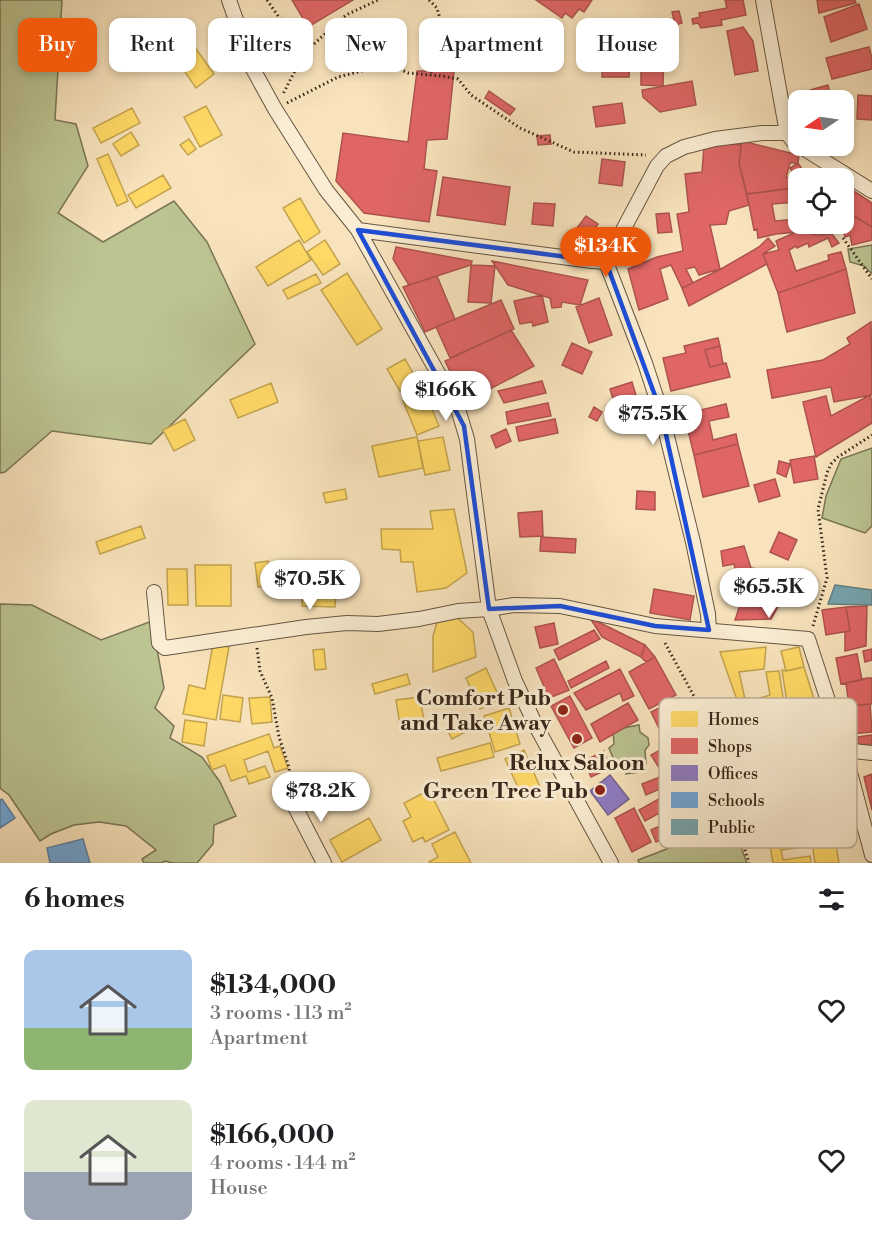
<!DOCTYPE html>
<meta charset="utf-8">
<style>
body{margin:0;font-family:"Libre Bodoni",serif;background:#f6f6f6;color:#202124;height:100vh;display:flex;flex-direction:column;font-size:22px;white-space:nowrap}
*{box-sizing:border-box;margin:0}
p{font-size:20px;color:#757577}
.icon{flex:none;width:33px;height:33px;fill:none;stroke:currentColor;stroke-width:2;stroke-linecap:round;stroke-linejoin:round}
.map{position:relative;height:863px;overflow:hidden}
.details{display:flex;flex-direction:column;background:#fff;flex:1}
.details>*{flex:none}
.guide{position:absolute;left:18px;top:18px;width:837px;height:54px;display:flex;gap:12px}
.needle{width:39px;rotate:257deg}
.buttons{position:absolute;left:788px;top:90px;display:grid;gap:12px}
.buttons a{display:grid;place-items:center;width:66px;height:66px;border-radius:12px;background:#fff;box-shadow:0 3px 9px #0003;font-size:30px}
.price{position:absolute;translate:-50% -51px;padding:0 14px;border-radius:21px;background:#fff;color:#222;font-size:20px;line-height:39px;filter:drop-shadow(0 2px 3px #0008)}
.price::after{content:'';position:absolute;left:50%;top:36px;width:18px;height:14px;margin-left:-9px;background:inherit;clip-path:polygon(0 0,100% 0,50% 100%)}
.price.active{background:#ea580c;color:#fff}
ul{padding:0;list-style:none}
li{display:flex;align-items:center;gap:18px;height:150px;padding:0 24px}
li span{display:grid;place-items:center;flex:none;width:168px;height:120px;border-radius:12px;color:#555}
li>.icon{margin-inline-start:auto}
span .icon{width:72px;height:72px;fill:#fffc;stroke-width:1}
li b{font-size:26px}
h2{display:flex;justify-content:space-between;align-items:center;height:72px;padding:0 24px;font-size:26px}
.pill{padding:0 21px;border-radius:12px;background:#fff;box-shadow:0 3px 9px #0003;font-size:21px;line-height:54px}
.pill.active{background:#ea580c;color:#fff}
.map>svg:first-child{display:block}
.green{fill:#bcc492;stroke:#7a7556;stroke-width:1.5}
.homes{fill:#ffd966;stroke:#c3a34f;stroke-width:1.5}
.shops{fill:#e06666;stroke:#ad534f;stroke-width:1.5}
.offices{fill:#8e7cc3;stroke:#746290;stroke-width:1.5}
.schools{fill:#6fa8dc;stroke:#5e81a2;stroke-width:1.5}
.public{fill:#76a5af;stroke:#637f82;stroke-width:1.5}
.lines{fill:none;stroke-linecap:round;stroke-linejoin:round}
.minor-casing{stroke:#675542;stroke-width:16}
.path{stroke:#37261a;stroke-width:3;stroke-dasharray:1.5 3;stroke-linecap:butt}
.minor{stroke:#faedd3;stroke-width:14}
.marked{fill:none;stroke:#1d4ed8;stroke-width:4.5;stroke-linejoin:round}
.poi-dot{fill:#8f2418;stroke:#faedd3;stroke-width:2}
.labels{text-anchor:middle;stroke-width:6;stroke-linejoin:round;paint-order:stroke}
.poi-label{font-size:22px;font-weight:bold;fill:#37261a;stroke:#faedd3;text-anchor:end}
.key{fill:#faedd3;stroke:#c0b19c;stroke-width:1.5}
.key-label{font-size:16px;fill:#37261a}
</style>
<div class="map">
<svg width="872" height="863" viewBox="0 0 872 863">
<rect width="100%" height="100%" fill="#f8e3bc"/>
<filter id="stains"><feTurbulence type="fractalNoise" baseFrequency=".00333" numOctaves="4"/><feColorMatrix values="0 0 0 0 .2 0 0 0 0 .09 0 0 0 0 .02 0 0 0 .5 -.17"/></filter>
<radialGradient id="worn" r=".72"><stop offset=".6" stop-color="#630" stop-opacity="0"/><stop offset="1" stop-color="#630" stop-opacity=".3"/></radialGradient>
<path class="green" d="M0,0H62L55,120L76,124L88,166L58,213L103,242L174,201L207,242L255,344L151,444L52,431L5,472L0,473Z
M872,245V274L864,266L850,262L848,249Z
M872,448V526L865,533L822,518L826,496L841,459Z
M0,604L32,605L101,640L152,621L164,688L155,708L174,726L170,738L202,757L220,782L236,816L214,825L213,844L197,863H173L165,861L161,863H144L142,859L156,850L126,826L99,822L74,825L51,834L40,841L9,795L0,788Z
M639,725L640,732L648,738L649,745L645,750L646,764L640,772L626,774V766L616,765L609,748L614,744L613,730Z
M703,823L716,848L738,839L747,863H639L638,860C661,851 688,844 703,823Z"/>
<path class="homes" d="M148,23L152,33L134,40L130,30Z
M194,46L214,74L196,88L176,59Z
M206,106L222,135L200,147L184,117Z
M132,108L140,123L101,143L93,128Z
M131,132L139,145L121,156L113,144Z
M189,139L196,149L188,155L180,145Z
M108,154L128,201L117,206L97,159Z
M163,175L171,188L136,208L128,195Z
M300,198L320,232L304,243L283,208Z
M299,240L311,260L268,286L256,267Z
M325,240L340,264L323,275L307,252Z
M347,273L382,329L357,345L321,290Z
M316,274L321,283L288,299L283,290Z
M405,359L417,380L400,391L387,369Z
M271,383L278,402L238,418L230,400Z
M425,392L439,426L417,435L403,401Z
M185,419L195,440L174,451L163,430Z
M417,437L423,468L379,477L372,446Z
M443,437L450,470L425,475L418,441Z
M345,489L347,499L326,503L323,493Z
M454,509L467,573L446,588L417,592L413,562H401L400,550L382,549L381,529H433L430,511Z
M141,526L145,538L100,554L96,542Z
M268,561L270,586L258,587L255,563Z
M304,563L337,564L335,607L302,606Z
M195,565H231V606H196Z
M167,569H187L188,605H168Z
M452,613L473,632L476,657L433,672V636L439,615Z
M213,644L229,647L216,720L183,714L189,685L205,689Z
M766,647L764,669L739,672L745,699L737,700L720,652Z
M799,647L804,667L786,671L781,651Z
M324,649L326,669L315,670L313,650Z
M804,667L818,712L825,710L827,726L800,733L799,726L791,728L782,670L786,671Z
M486,668L500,699L480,709L466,678Z
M779,671L784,704L760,707L757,706L742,710L741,704L770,695L766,672Z
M407,674L410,684L375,694L372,684Z
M223,695L243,698L240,722L220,719Z
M270,697L272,722L252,724L249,698Z
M420,697L424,721L400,725L396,700Z
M509,708L520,744L495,752L484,716Z
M185,720L207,723L204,746L182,742Z
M469,720L473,728L452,739L448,731Z
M269,734L274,748L280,746L288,768L275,772L268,751L244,760L248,772L265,766L270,777L249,784L246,776L231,781L225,765L212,770L207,756Z
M490,743L494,757L441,771L437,758Z
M524,750L540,787L522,796L505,759Z
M429,790L449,830L425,842L423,837L413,842L403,821L411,817L404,803Z
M369,818L381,840L342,862L330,840Z
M455,832L471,863H430L429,862L438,857L432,844Z
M834,832L839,863H815L811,835Z
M808,834L810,846L781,850L783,860L810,856L811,863H773L769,840Z"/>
<path class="shops" d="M292,0H353L308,27Z
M536,0H592L584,12L579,9L572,18L565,13L562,18Z
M725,0H743L746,15L721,20L722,25L701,28L698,23L693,24L692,19L700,17L699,13L727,8Z
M817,0H855L856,3L819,13Z
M859,4L867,29L831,42L824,17Z
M679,11L682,23L675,25L672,12Z
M743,27L753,41L758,71L735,75L727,31Z
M869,47L872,58V69L832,79L826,58Z
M641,52L664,53L663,86L641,85Z
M602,57H630L629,77H602Z
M417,71H454L447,139L427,140L424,169L437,171L429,222L364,213L336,181L343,133L408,142Z
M692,81L696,105L660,112L643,97L642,90Z
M828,85L831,100H813L810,90Z
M489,91L515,109L510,115L485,98Z
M858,95L872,96V120L857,119Z
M622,103L625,123L596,127L593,107Z
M550,135L551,144L538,145L537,136Z
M742,141L799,155L798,163H790L786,178L795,176V188L747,194L739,163Z
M715,142L741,145L739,163L749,205L729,211L726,224L710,225L720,269L699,275L695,267L686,269L693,283L682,288L671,265L660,269L668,299L639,310L628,269L657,257L683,251L677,214L689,212L685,174L702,172L704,146Z
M602,159L625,162L622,186L599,183Z
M798,163L808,178H798V181L795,176L790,168Z
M443,177L510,187L505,225L437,215Z
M843,184L872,203V227L843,209Z
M798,187V202L772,204L775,221L796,219L797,232L776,234L758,238L757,229L754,230L747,194Z
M534,203L555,204L553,226L532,224Z
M843,209L872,227V240L852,245L850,235L845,237L843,229L836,230L833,224H843Z
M669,213L672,232L658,233L656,214Z
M586,216L598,224L587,240L574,232Z
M799,231L817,235L832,234L839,243L832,247L828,238L809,247L808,243L797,248L796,246L789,250L796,271L829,260L828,255L841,252L846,269L778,293L763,254L779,250L776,241Z
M768,238L775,246L763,254L767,264L689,306L682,288L721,269L759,247Z
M396,247L472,261L471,265L409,285L393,259Z
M492,261L588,280L580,305L562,302L561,307L552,308L550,298L508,285Z
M471,265L495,266L491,303L468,302Z
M846,269L855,313L787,332L778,293Z
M437,276L455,319L425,332L403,287Z
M542,295L548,322L533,326L532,322L520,324L514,301Z
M599,298L612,335L589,343L576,307Z
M501,300L514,329L450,358L436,327Z
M871,322L872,395L834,402L831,387L772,398L767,370L823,360L850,344L847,338Z
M511,330L534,366L465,402L445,361Z
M718,338L720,346L705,350L710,367L726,363L730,377L671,391L663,358L686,353L684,346Z
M572,343L592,352L582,374L562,365Z
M720,346L723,364L710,367L705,350Z
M542,381L546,393L504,403L498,391Z
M632,382L643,419L621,425L610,389Z
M870,395L872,402V423L816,457L803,402L826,396L831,416Z
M548,403L551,416L508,424L506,412Z
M726,404L729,417L709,421L713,440L736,434L738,444L694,455L684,414Z
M594,407L602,412L597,421L589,417Z
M555,419L558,433L519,441L516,427Z
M506,429L511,441L496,448L491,436Z
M738,444L749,486L703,497L694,455Z
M814,456L818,479L794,483L790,460Z
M779,461L790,464L786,477L777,473Z
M775,479L780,496L759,502L754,485Z
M637,491L655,492V510L636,509Z
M542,511L543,536L520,537L518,513Z
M779,532L797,540L788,560L770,552Z
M541,537L576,539L575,553L540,551Z
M744,546L751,568L770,571L779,605L771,619L735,620L741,602L733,595H725V582L740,583L742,571L736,573L734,564L723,566L721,551Z
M654,589L694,596L690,620L650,613Z
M867,606L866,646L845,651V632L850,631L846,607Z
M846,607L850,631L826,635L822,610Z
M590,618L645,645L641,657L602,637Z
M554,623L558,644L540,648L535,627Z
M594,630L600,639L559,660L554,650Z
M645,645L655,657L646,662L641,657Z
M872,649V660L865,662L863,651Z
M857,654L862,680L841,684L836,658Z
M655,657L676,695L649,709L629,672Z
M554,659L569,690L549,698L536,668Z
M606,661L609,668L571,688L568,681Z
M620,669L634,696L623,701L620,693L586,710L574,693Z
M867,678H872V704L849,706L846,683Z
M570,696L592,738L574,748L551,706Z
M679,698L709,758L681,773L651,712Z
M628,703L638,720L600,742L591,724Z
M870,704L872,732L850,734L849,706Z
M872,735V744L858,745V737Z
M662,749L678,776L668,782L651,755Z
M604,751L610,768L591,777L584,761Z
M709,771L715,782L645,821L639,810Z
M872,774V810L864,777Z
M660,777L664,787L646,795L642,784Z
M634,808L651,842L632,852L615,818Z
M685,815L690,827L656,842L651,830Z"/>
<path class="offices" d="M610,775L629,799L608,815L590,791Z"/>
<path class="schools" d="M2,799L15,818L0,828V800Z
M83,839L90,863H50L47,848Z"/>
<path class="public" d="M835,585L872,590V605L828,604Z"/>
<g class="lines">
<defs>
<path id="minor" d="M229,0L253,69L275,109L326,190L358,230L458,409L467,439L489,609L515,681L537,728L611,863
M763,0L787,133
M800,146L872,191
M358,230L592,261L606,262L657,166L666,156L684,147L715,139L762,133H787L793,141L798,144
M606,262L645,363L661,412L693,542L708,614L709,630
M154,592L159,643L165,648L306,627L347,623L378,624L419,619L458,611L489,609L514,605L560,606L655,626L808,639L844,750L872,855
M844,750L872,753
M290,797L324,863"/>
</defs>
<use href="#minor" class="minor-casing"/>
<path class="path" d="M267,0L304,53L283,94
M429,0L437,8L442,26L430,76
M304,53L346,15L378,0
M287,103L338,77L389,64L408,73L442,76L458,79L471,95L520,128L574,152L646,155
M843,238L872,279
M813,626L827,578L818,509L827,473L831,464L838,457L872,435
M665,643L726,755V788L749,863
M257,648L260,671L272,698L279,737L289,767L290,783"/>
<use href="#minor" class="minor"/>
</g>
<path class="marked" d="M358,230L606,262L661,412L709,630L655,626L560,606L489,609L464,426Z"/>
<g class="poi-dot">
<circle cx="563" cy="710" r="6"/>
<circle cx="577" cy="739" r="6"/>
<circle cx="600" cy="790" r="6"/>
</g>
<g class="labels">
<g class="poi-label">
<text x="551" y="705">Comfort Pub<tspan x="551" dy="25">and Take Away</tspan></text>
<text x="577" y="770" text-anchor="middle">Relux Saloon</text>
<text x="588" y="798">Green Tree Pub</text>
</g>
</g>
<rect x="659" y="698" width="198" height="150" rx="9" class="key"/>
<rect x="671" y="711" width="27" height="16" fill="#ffd966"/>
<rect x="671" y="738" width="27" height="16" fill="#e06666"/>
<rect x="671" y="765" width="27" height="16" fill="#8e7cc3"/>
<rect x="671" y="792" width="27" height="16" fill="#6fa8dc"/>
<rect x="671" y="819" width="27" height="16" fill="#76a5af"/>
<g class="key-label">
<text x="708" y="725">Homes</text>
<text x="708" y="752">Shops</text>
<text x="708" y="779">Offices</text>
<text x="708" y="806">Schools</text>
<text x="708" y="833">Public</text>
</g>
<rect width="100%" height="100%" filter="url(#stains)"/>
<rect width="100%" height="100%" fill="url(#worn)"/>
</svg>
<div class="buttons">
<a><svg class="needle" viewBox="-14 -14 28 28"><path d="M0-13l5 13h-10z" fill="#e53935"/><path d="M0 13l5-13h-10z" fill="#757577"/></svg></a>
<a><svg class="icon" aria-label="locate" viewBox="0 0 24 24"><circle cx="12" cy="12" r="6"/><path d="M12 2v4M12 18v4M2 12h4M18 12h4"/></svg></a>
</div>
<b class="price active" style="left:606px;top:278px">$134K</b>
<b class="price" style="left:446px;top:422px">$166K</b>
<b class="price" style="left:653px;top:446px">$75.5K</b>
<b class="price" style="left:310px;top:611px">$70.5K</b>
<b class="price" style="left:769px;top:619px">$65.5K</b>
<b class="price" style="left:321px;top:823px">$78.2K</b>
<div class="guide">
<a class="pill active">Buy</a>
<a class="pill">Rent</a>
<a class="pill">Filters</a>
<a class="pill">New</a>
<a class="pill">Apartment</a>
<a class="pill">House</a>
</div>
</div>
<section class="details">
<h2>6 homes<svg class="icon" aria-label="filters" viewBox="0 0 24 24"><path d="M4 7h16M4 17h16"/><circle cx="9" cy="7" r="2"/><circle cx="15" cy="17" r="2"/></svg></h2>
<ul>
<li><span style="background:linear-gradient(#a9c7e8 65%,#8fb573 0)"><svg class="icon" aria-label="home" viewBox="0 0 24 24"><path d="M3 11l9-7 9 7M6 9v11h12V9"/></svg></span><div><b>$134,000</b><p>3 rooms · 113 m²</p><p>Apartment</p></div><svg class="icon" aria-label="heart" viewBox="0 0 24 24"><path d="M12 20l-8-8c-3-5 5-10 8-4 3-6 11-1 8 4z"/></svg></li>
<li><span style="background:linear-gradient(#dfe7d0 60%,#9aa5b1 0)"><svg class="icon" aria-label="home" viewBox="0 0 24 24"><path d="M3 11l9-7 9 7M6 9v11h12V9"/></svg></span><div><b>$166,000</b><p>4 rooms · 144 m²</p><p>House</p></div><svg class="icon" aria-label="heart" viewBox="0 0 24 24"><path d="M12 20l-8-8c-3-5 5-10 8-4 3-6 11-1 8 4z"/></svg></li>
</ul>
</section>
